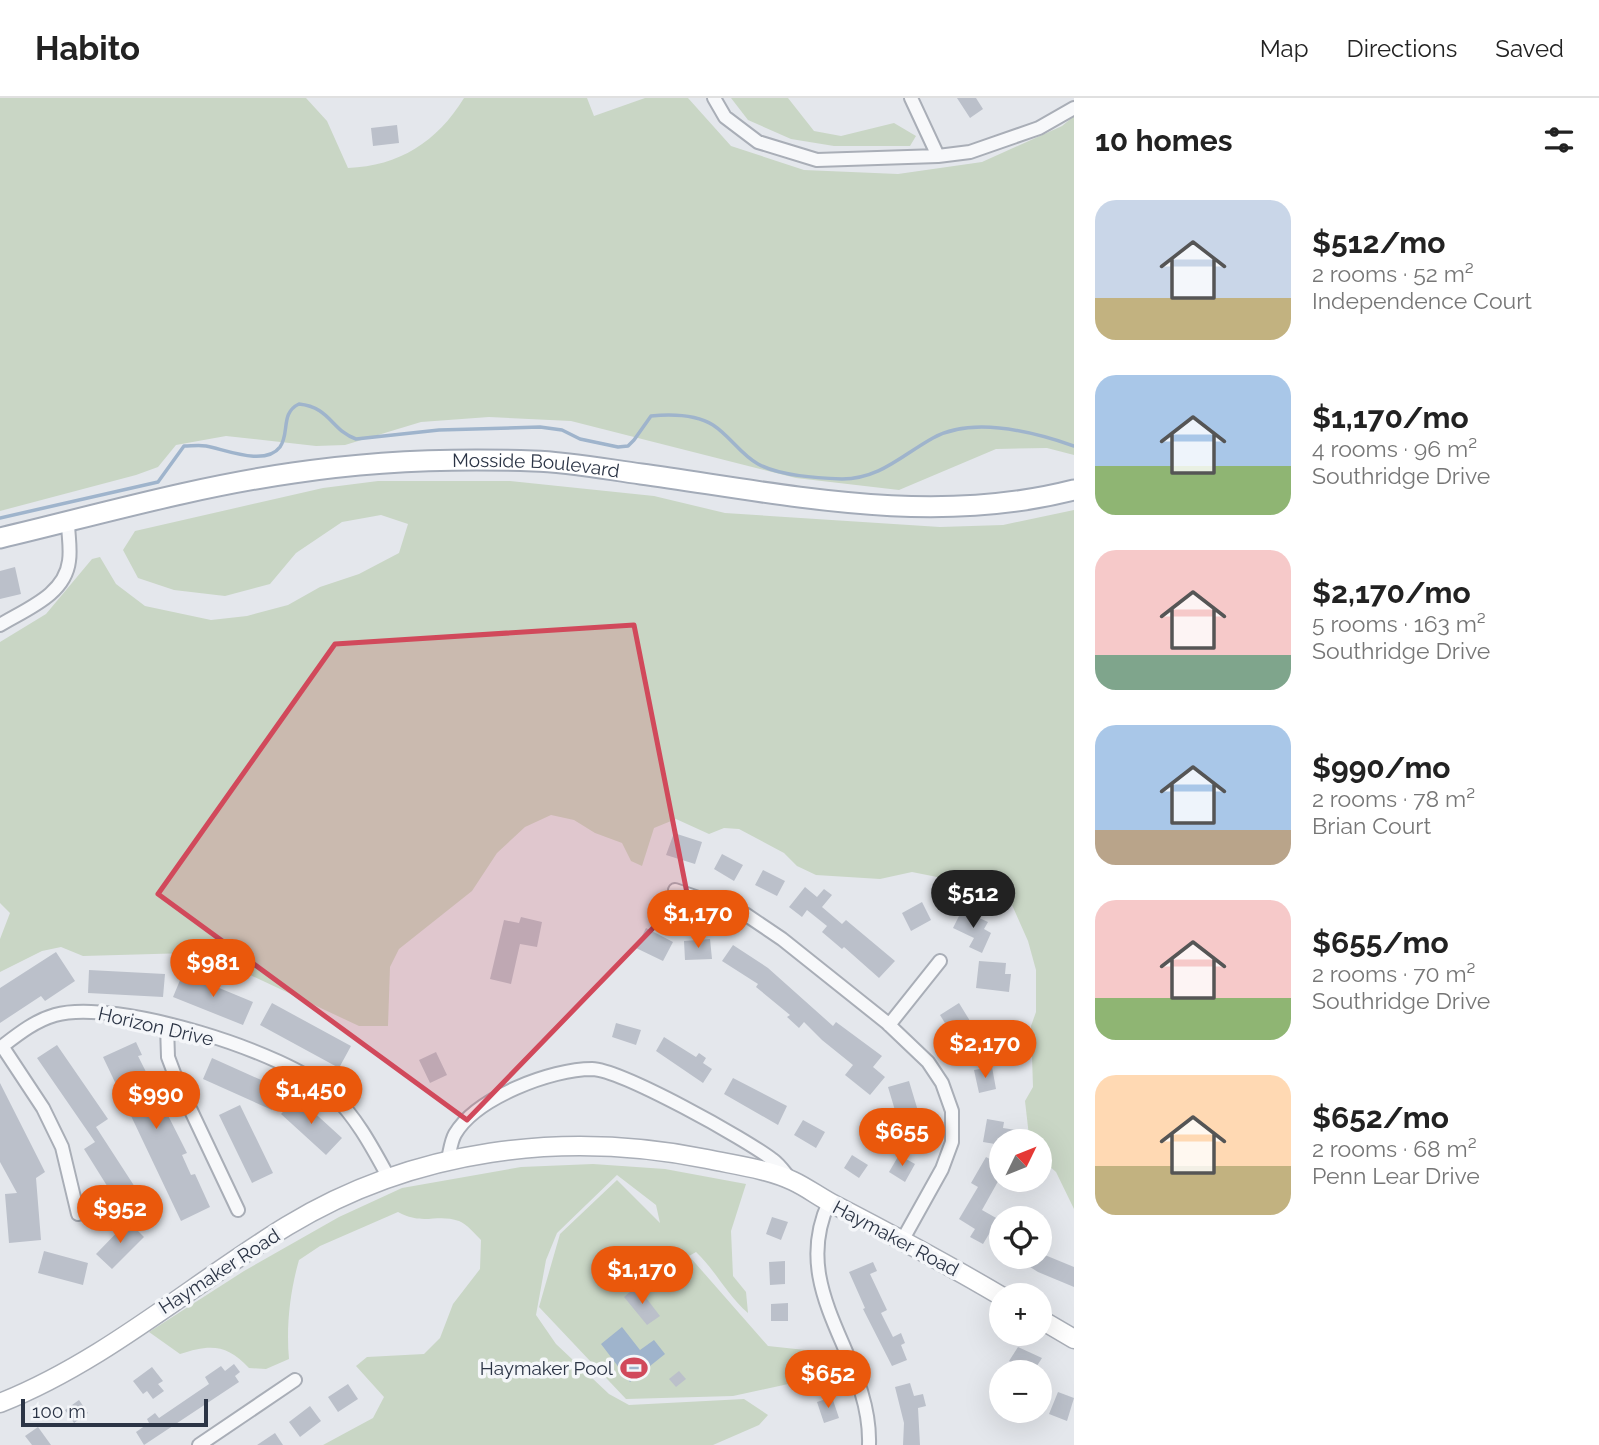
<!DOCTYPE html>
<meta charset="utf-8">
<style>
body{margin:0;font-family:Raleway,sans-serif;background:#f2f2f2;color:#222;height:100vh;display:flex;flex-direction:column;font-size:26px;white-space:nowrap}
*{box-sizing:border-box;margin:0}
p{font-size:23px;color:#767676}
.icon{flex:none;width:38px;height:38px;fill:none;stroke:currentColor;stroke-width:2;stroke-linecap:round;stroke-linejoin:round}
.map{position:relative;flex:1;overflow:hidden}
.side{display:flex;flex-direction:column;background:#fff;width:525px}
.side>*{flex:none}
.needle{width:46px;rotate:47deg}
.buttons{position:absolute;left:989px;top:1031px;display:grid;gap:14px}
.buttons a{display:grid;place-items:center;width:63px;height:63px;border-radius:50%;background:#fff;box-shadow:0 7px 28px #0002;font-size:35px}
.scale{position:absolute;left:21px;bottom:18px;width:187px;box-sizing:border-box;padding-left:7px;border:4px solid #2b3445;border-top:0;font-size:19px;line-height:24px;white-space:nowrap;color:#2b3445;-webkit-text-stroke:5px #f4f6f9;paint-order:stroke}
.price{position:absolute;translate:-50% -60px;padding:0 16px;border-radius:24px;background:#ea580c;color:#fff;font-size:23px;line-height:46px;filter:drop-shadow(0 2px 4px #0008)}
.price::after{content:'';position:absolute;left:50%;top:42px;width:21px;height:16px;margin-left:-10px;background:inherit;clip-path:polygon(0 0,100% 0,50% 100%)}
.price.current{background:#222;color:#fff}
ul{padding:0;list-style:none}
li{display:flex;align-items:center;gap:21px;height:175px;padding:0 21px}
li span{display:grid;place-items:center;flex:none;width:196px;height:140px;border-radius:21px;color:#555}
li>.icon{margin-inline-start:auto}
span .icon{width:84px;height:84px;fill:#fffc;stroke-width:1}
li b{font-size:30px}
h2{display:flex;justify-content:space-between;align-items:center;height:84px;padding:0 21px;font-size:30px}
header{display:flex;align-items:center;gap:42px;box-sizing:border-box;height:98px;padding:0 35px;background:#fff;border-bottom:2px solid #e0e0e0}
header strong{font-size:33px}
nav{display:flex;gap:38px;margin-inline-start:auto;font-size:24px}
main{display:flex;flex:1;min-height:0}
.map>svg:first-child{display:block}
.green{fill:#c9d6c5}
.water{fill:#9fb4cc}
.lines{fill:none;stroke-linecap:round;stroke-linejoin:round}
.stream{stroke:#9fb4cc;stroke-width:3.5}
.building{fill:#bbc0ca}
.minor-casing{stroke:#a9aeb7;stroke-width:16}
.secondary-casing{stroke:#a9aeb7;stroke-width:21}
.primary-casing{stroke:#a3abb8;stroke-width:23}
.minor{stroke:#f7f8fa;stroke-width:12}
.secondary{stroke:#fff;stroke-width:18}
.primary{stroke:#fff;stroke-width:19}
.marked{fill:#d1495b;fill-opacity:0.2;stroke:#d1495b;stroke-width:5;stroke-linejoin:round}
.labels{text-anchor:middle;stroke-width:7;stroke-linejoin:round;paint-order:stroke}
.street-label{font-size:19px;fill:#2b3445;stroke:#f4f6f9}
.poi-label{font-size:19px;fill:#2b3445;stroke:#f4f6f9;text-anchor:end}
</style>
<header>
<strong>Habito</strong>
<nav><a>Map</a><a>Directions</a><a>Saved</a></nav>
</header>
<main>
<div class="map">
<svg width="1074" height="1347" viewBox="0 0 1074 1347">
<rect width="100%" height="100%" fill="#e4e7ec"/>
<path class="green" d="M0,0H306L327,23L348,70C399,68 437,44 464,0H587L594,18L645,0H688L731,48L804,72L898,76L982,64L1062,28L1074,18V357L1047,350L996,351L899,392L796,380L571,323L489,319L421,324L345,347L316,348L226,338L176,347L158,369L136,377L0,413Z
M731,0H788L814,33L841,38L894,25L916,38L910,48H834L791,41L748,22Z
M378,383H510L654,398L725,415L940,429L1003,427L1074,412V1111L1056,1074L1040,1060V1043H1032L1029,1038L1025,1003L1033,989L1031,928L1036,914V872L1028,843L1001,782L977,787L912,774L880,781L816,777L797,768L784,755L739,731L724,730L709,736L676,721L654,730L642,768L631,763L622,745L595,735L574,722L551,717L525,729L497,755L472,793L399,851L390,869L388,928H359L250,877L215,868L189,855L83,858L61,849L42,853L0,874V841L10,815L0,805V544L46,516L92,461L100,459L116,486L145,508L211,522L247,518L288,507L320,489L359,476L399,455L408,426L381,417L342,424L296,455L270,486L225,498L174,492L138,480L123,452L135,433L323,390Z
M593,1066L665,1071L746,1086L731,1133L733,1178L746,1194L748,1215C727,1197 716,1173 696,1154L689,1158L768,1248L824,1254L834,1276L733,1298L626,1301L539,1209L560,1136L617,1082L660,1125L656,1107L617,1077L557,1135L546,1162L536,1217L556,1246L609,1296L629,1307L744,1301L768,1317L759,1327L713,1347H323L373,1320L384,1299L356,1268L367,1259L424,1256L440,1240L453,1206L480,1171L481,1142C475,1136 467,1126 459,1123C436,1115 424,1128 398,1114L320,1148L299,1162C290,1193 286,1229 289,1261L266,1271L249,1270C227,1246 210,1246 180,1256L149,1234L244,1173L339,1119L402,1090L521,1069Z"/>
<path class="water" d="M622,1229L640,1252L654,1242L665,1256L630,1284L601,1246Z"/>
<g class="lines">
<path class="stream" d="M0,420L158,384L184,348C191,348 199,347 206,348C224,351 265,369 280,349C290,335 280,315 299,306C330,309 332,333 356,341L439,332L540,329L562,332L580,341L618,349L628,348L634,342L651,318C672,316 695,316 713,327C730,338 741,357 758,366C780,378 818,380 842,381C880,381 902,357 933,340C973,318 1034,334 1074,348"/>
</g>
<path class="building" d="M957,0H976L983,11L970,20Z
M397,27L399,45L373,48L371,30Z
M15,469L21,496L0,501V473Z
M674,735L702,744L695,766L666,757Z
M722,756L743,767L734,783L714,771Z
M763,772L785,783L777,798L755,787Z
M805,789L817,799L824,791L832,797L822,809L842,826L846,822L895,863L879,880L844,849L842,851L822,834L827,828L807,812L802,819L789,809Z
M922,804L931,822L911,833L902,815Z
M962,812L988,824L984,831L991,835L982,855L969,849L974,840L953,830Z
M521,819L542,824L537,849L520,846L511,886L490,881L504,822L519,825Z
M646,830L673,844L663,863L636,850Z
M710,841L712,861L685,862L684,843Z
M733,847L768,870L833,928L836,924L882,958L873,969L885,979L870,997L845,977L853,967L822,942L804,924L799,930L787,919L790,917L756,889L758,886L722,863Z
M56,854L75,883L45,903L41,898L0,925V890Z
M979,863L1006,865L1005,876H1011L1009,894L976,890Z
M89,872L165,876L163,899L88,895Z
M183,875L253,904L243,927L173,899Z
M272,905L351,948L339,970L260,927Z
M959,905L978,936L959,948L940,917Z
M616,925L641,932L636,947L612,939Z
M664,939L696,959L699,955L706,960L703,965L712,971L703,985L656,953Z
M136,944L142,957L138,958L187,1055L182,1057L191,1077L195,1076L210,1109L181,1123L103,959Z
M57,947L108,1021L96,1029L144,1103L124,1115L84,1051L95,1044L37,960Z
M436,954L447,977L430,985L419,962Z
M212,960L281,991L272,1012L203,981Z
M992,969L996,991L979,995L974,972Z
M733,980L787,1008L778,1027L724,996Z
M909,983L918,1013L897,1019L888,989Z
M0,985L45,1074L36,1080L41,1142L9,1145L5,1096L17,1095L0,1064Z
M297,999L342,1040L326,1057L281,1016Z
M240,1007L273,1075L252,1085L219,1017Z
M987,1021L1004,1024L1003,1030L1016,1032L1014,1043H1001V1047L983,1044Z
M803,1022L825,1034L816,1050L794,1037Z
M852,1057L868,1067L859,1080L844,1070Z
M899,1057L915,1066L905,1084L889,1074Z
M986,1059L1001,1067V1078L982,1112L998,1121L983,1146L970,1139L975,1131L959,1121L978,1089L971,1085Z
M772,1119L788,1124L781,1142L766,1136Z
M128,1123L144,1139L112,1171L96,1156Z
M44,1153L88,1165L83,1187L38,1175Z
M1040,1155L1074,1169V1189L1038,1174L1013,1158H1040Z
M785,1163V1186L770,1187L769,1164Z
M873,1164L877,1173L870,1176L887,1212L881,1215L893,1239L901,1235L905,1245L901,1247L907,1262L892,1268L863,1211L865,1210L849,1174Z
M637,1188L660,1218L647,1227L624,1199Z
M788,1205V1223H771V1206Z
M1018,1249L1042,1260L1033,1274L1009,1263Z
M234,1266L240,1274L235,1278L239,1284L144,1347L136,1334L149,1325L147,1321L155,1315L159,1320L209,1286L205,1279L221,1268L225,1273Z
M152,1269L163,1283L158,1286L164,1293L153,1301L147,1293L143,1296L133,1283Z
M679,1273L686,1281L676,1289L669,1281Z
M910,1285L914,1298L923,1296L926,1308L918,1310L920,1347H903L904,1325L895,1289Z
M348,1286L358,1301L338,1314L328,1299Z
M1058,1294L1074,1300L1067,1323L1049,1316Z
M832,1299L839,1320L824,1325L817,1304Z
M79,1302L88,1315L74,1325L65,1312Z
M310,1308L321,1323L300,1339L289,1324Z
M38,1329L51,1347H32L25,1338Z
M275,1335L283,1347H257Z"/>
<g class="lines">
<defs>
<path id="minor" d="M714,0L725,19L758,44L817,62L938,58L970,54L1039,30L1074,10
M911,0L938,58
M0,527C26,511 65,497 69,463C71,451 68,436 68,424
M675,792L745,816L782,841L886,924L928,964L942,985L952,1013V1044L942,1071L903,1141
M889,927L940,863
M167,928L168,959L177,983L238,1112
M2,948L43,1010L62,1049L78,1116
M0,950C17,937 34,923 55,917C115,900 287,954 332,996C357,1020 373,1051 389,1080
M448,1061C450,1053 451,1043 455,1036C476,1000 551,971 592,971C622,972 746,1041 773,1062C780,1067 785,1075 791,1082
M829,1104C787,1195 872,1258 869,1347
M199,1347L295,1282"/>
<path id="secondary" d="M1040,1221L1074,1241
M0,1305C104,1264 192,1186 287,1128C414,1051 563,1032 707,1061C735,1067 768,1071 793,1083C806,1089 818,1098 831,1105C889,1135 945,1165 1001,1198"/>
<g id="primary">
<path id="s1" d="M0,440C97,417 194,389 293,375C372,363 453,360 533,363C569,364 605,371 641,376C785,396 930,429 1074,392"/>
</g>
</defs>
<use href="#minor" class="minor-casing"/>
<use href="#secondary" class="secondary-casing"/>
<use href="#primary" class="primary-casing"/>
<use href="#minor" class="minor"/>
<use href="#secondary" class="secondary"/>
<use href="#primary" class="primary"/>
</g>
<path class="marked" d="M634,527L687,795L467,1022L158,796L335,546Z"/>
<defs>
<symbol id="stadium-bare" viewBox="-9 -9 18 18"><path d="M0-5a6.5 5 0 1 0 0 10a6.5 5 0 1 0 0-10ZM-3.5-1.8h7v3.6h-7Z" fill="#d1495b" stroke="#f4f6f9" stroke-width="2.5" paint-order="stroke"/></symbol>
</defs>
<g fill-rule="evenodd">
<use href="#stadium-bare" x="615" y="1251" width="38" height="38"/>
</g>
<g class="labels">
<g class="street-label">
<text dy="7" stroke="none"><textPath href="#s1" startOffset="544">Mosside Boulevard</textPath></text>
<text transform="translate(156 928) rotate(13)" y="7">Horizon Drive</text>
<text transform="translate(896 1140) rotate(28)" y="7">Haymaker Road</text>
<text transform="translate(219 1173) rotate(-33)" y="7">Haymaker Road</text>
</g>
<g class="poi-label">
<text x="613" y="1277">Haymaker Pool</text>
</g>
</g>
</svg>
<div class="buttons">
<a><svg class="needle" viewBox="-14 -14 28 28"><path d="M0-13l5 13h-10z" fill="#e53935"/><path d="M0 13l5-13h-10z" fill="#767676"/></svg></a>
<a><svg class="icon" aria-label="locate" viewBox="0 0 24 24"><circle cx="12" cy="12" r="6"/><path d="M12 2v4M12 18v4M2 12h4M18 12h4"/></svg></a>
<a>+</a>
<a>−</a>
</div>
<div class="scale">100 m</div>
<b class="price current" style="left:973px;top:832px">$512</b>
<b class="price" style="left:698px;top:852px">$1,170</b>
<b class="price" style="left:213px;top:901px">$981</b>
<b class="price" style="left:985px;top:982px">$2,170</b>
<b class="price" style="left:311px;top:1028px">$1,450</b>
<b class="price" style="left:156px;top:1033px">$990</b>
<b class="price" style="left:902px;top:1070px">$655</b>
<b class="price" style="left:120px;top:1147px">$952</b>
<b class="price" style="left:642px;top:1208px">$1,170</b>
<b class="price" style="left:828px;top:1312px">$652</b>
</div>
<section class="side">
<h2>10 homes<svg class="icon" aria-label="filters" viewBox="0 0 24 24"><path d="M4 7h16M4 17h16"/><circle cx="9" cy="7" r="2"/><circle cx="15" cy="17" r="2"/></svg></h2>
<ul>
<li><span style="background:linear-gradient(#c9d6e8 70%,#c2b280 0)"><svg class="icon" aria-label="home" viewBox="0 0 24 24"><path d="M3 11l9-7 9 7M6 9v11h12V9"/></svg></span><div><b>$512/mo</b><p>2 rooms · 52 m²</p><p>Independence Court</p></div></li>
<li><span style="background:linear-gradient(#a9c7e8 65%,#8fb573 0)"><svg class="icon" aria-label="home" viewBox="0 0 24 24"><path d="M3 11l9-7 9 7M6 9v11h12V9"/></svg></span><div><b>$1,170/mo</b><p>4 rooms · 96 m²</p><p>Southridge Drive</p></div></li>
<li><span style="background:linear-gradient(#f6c9c9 75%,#7fa58c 0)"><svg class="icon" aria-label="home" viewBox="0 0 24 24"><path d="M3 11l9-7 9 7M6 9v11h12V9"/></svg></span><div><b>$2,170/mo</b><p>5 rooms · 163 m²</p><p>Southridge Drive</p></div></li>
<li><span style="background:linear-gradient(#a9c7e8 75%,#b9a48a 0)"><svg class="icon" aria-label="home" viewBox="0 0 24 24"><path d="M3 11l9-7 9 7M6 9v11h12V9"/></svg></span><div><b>$990/mo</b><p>2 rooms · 78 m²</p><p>Brian Court</p></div></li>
<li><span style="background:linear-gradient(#f6c9c9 70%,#8fb573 0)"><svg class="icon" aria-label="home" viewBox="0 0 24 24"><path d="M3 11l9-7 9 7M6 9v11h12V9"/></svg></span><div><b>$655/mo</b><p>2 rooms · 70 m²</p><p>Southridge Drive</p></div></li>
<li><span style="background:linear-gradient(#ffd9b3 65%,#c2b280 0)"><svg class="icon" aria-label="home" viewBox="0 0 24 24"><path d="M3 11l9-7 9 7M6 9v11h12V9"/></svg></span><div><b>$652/mo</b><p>2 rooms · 68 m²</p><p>Penn Lear Drive</p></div></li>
</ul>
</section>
</main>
